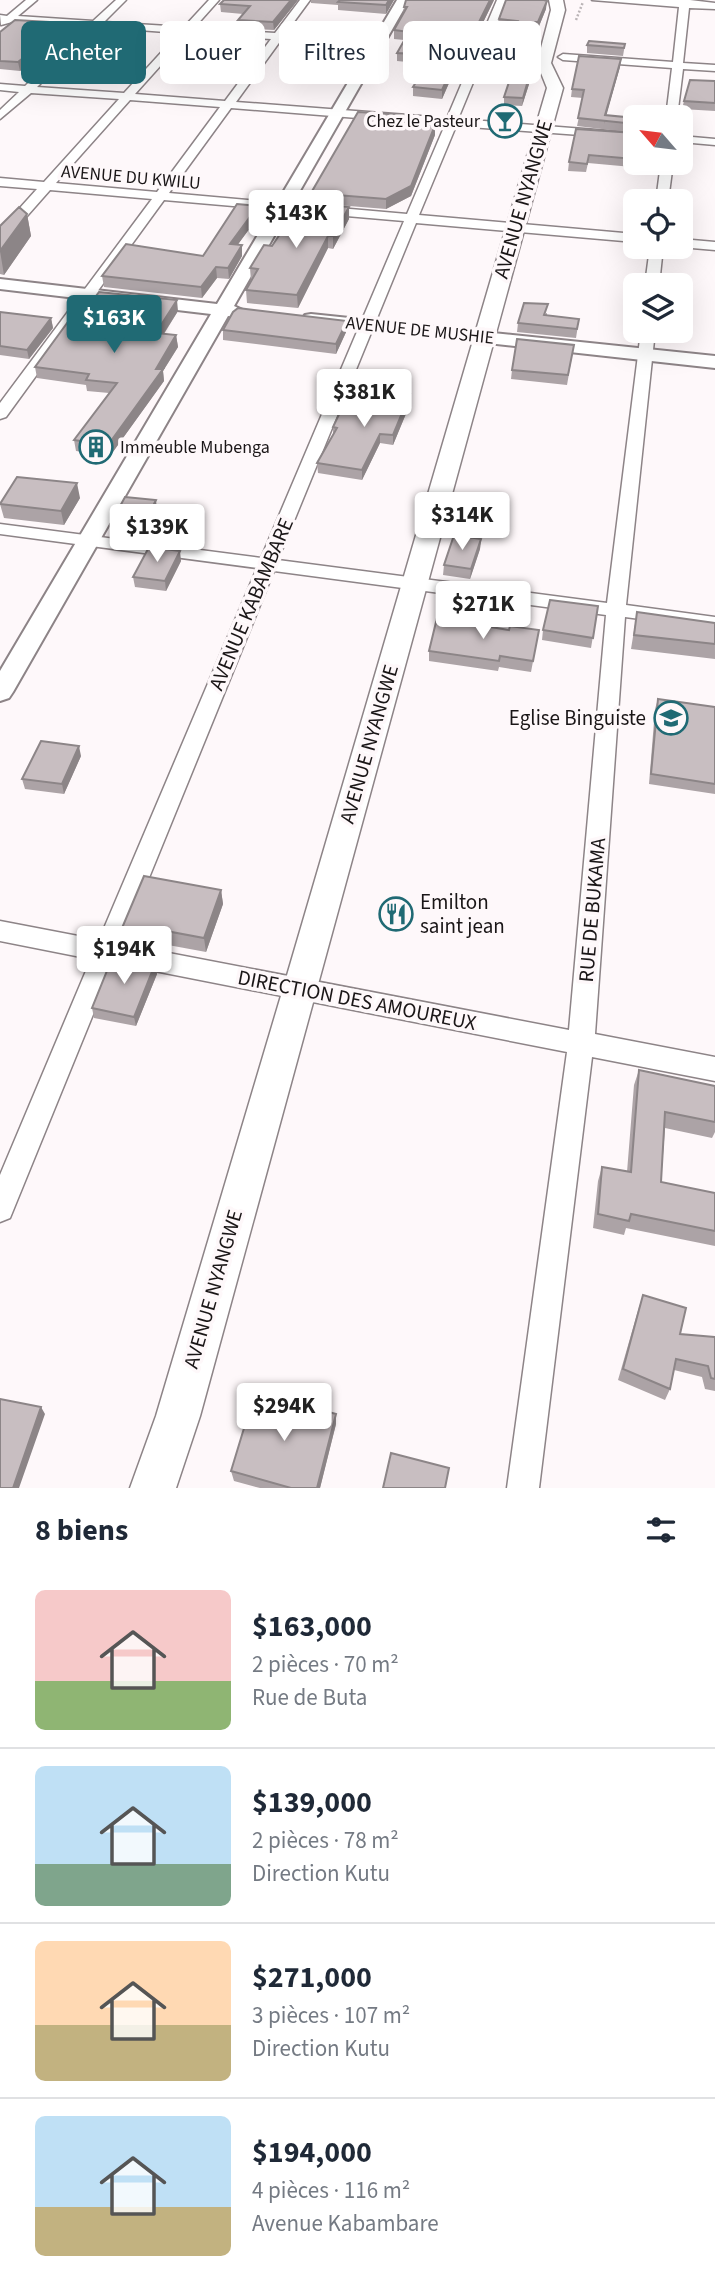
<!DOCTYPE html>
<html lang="fr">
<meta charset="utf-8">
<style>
body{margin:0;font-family:"Source Sans 3",sans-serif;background:#f2f2f3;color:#1f2937;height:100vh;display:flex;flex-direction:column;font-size:26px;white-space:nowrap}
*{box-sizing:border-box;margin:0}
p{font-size:23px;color:#747a83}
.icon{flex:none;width:38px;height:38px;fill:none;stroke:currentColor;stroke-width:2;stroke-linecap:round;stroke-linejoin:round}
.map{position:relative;height:1488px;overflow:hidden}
.details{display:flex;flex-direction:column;background:#fff;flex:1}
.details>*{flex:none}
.hud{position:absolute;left:21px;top:21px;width:674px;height:63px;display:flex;gap:14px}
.needle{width:46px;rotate:298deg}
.buttons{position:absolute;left:623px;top:105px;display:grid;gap:14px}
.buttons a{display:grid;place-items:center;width:70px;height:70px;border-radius:10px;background:#fff;box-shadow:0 7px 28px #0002;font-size:35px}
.price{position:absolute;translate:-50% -60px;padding:0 16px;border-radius:7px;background:#fff;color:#222;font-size:23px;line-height:46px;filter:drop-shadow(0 2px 4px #0008)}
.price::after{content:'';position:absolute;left:50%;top:42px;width:21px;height:16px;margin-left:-10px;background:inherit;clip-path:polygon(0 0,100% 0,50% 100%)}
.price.current{background:#206a74;color:#fff}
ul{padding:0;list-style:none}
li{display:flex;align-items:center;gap:21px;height:175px;padding:0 35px}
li+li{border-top:2px solid #e0e1e3}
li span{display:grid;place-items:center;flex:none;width:196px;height:140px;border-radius:10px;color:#555}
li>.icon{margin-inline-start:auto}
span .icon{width:84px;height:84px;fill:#fffc;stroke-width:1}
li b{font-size:30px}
h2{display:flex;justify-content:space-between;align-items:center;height:84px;padding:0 35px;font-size:30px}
.chip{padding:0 24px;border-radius:10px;background:#fff;box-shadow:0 7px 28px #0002;font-size:24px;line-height:63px}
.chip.current{background:#206a74;color:#fff}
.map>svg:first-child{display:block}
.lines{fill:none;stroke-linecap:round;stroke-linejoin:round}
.service-casing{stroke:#8d8487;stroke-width:7}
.minor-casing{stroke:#8d8487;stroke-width:3}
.tertiary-casing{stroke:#8d8487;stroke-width:4}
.secondary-casing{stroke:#8d8487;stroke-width:3}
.path{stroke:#bab4b6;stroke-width:2.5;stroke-dasharray:2 2;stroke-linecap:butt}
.service{stroke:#fff;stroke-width:5}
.minor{fill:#fff;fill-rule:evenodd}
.tertiary{fill:#fff;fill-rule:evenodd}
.secondary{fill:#fff;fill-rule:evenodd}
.wall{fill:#aca3a6}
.shaded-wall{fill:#8c8587}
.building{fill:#c8bec1;stroke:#8c8587;stroke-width:2}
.labels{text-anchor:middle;stroke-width:7;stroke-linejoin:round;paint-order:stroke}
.far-poi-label{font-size:18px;fill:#1a1617;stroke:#fef8fa;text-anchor:end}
.far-street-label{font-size:18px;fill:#1a1617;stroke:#fef8fa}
.street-label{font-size:21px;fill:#1a1617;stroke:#fef8fa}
.poi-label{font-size:21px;fill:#1a1617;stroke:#fef8fa;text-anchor:end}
</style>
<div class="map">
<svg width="715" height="1488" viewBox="0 0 715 1488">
<rect width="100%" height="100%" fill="#fef8fa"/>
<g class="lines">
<defs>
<path id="service" d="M483,51L545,56"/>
<path id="minor" d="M26,0H37L18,16L93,21L116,0H126L104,22L184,27L209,0H219L194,28L275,33L300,0H310L285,34L377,40L382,43L377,46L281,40L236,102L447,118L497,0H507L458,119L635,133V139L456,126L419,215L635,234V242L416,223L278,560L607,603L641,331H655L626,605L715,617V629L625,617L595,1034L715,1057V1081L592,1057L539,1488H507L567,1052L114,963L10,1218L0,1222V1175L91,959L0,941V921L99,940L257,568L0,534V524L261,558L404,221L164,200L6,417L0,419V403L152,199L50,190L5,241L0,242V230L37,189L0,186V178L44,182L119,99L31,93L0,119V110L19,92L0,90V84L25,86L87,27L12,22L1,25L0,15L7,16ZM98,27L179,33L124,93L37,87ZM189,34L271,39L225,101L135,94ZM130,100L220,107L157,192L56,183ZM231,108L445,125L407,214L169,193ZM274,571L606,615L569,1030L122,944Z
M592,0H690L715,3V9L689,8L683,63L715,65V71L683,69L677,117H666L672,68L563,60L558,57L563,54L673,62L679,7Z
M681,136L715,139V145L681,142Z
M661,163H673L668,201H656Z
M681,239L715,242V250L680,247Z
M650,247H663L659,285H645Z"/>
<path id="tertiary" d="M397,0H409L234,306L247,312L238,317L228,316L13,692L9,698L0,701V671L211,314L0,289V279L217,304Z
M311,314L715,356V368L305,323L302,319L305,315Z"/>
<path id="secondary" d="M549,0H563L565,10L551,63L563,88L200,1416L176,1488H130L156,1416L283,989L547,88L537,63L551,10Z"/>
</defs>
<use href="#service" class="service-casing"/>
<use href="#minor" class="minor-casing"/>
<use href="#tertiary" class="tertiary-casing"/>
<use href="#secondary" class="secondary-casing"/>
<path class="path" d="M576,20L583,2"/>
<use href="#service" class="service"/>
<use href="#minor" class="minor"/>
<use href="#tertiary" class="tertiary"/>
<use href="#secondary" class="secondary"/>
</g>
<path class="wall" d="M298,0L274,30L238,28V20L243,14L221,12L220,4Z
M311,0H394L386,14L338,10V5L311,3Z
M406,0H494L473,43L467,42L442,99L413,96V87L428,64L397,61V53L404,40L394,39V30L403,13L404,7Z
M506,0H545L546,9L537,31L534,30L529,49L512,48L513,39L516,29L498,28L499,19Z
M70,31L48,50H44L20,71L0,69V32Z
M625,44L623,56L587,53V45Z
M621,59L620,67L606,115L635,118V133L577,126L583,98L571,97L572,89Z
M531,70V78L522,106L504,105V97Z
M715,81V111L682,109L684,101Z
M405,115V123L435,125V135L411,196L386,209L312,203L311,193Z
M635,133V156L632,167L588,163L586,172L568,171L569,162Z
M349,207V219L333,249L328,248L298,308L247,303L246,290L251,281L250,268L297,219Z
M27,214L31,236L4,275L0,274V226Z
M258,217L238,244L242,256L229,279L217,278L202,298L104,287L102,276L203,256Z
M178,311L164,334L176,335L178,347L163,371L164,381L110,456L76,451L74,440L109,393L87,391L86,385L37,378L35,367L78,320Z
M0,312L51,318L53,328L29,359L0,355Z
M547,313V315L579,319L576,338L517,332L518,323Z
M223,330H347L336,354L223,340Z
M574,345L567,385L511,379L512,370Z
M410,394V404L393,445L380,443L362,480L318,473L317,463L333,434V427L359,410Z
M80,498L64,525L4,518L0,504Z
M157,510L193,524L184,545L158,542V538L113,533L111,523Z
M481,539L480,549L470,579L443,575L444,565Z
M181,561L166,591L135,587L133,577Z
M598,606L591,648L542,640L543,630Z
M637,612L715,623V659L631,649Z
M509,630H539L531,672L499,667L498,671L429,661V651Z
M658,699L715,707V794L649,784L655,709Z
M81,756L64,794L25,789L22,779Z
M221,890L223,904L206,952L168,945L167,950L126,942L122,928Z
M155,964L157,974L136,1026L94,1018L92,1008Z
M639,1070L715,1086V1132L712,1138L665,1128L661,1182L715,1193V1246L626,1228L624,1235L593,1228L598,1181L602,1167L627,1172L634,1085Z
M643,1295L680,1334L715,1337V1391L705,1389L702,1377L674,1370L670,1389L665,1400L618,1380L639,1307Z
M336,1424L320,1488H260L234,1481L231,1471Z"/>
<path class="shaded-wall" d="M291,0H298L274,30L273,22Z
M389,0H394L386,14V5Z
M490,0H494L473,43V34Z
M547,1L546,9L537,31L538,22Z
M535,22L534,30L529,49L530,41Z
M69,23L70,31L48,50L47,42Z
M468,34L467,42L442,99V90Z
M43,42L44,50L20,71L18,62Z
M621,59L620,67L604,124L605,115Z
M531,70V78L522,106L523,98Z
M435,125V135L411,196L386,209V199Z
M258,206V217L231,254L230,244Z
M349,207V219L333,249V236Z
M27,214L31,236L4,275L0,251Z
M328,236V248L298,308L297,295Z
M242,245V256L229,279L228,268Z
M216,267L217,278L202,298L201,287Z
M177,300L178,311L157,344L156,333Z
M51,318L53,328L29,359L27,350Z
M347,321V330L336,354V344Z
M176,335L178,347L163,371L164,381L110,456L108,445Z
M410,394V404L393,445V435Z
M380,434V443L362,480V470Z
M77,483L80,498L64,525L61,511Z
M156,500L157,510H151Z
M192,514L193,524L184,545L183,535Z
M481,539L480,549L470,579L471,569Z
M180,551L181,561L166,591L165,581Z
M79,746L81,756L64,794L62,784Z
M221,890L223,904L206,952L204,938Z
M166,931L168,945L167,950L164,936Z
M155,964L157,974L136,1026L134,1017Z
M41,1407L45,1414L19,1488H13Z
M336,1414V1424L320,1488H317Z"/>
<path class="building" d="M224,0H291L273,22L238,20L250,6L220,4Z
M340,0H389L386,5L338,2Z
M406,0H490L473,34H468L442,90L413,87L433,55L397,53L409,32L394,30L407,7H404Z
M506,0H544L547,1L538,22H535L530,41L513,39L518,21L499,19Z
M15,20L69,23L47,42H43L18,62L0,61V32Z
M589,41L625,44L624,48L587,45Z
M579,56L621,59L605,115L635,118V124L578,118L584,90L572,89Z
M531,70L523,98L504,97L512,73Z
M690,80L715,81V103L684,101Z
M358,112L405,115L402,123L435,125L411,186L386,199L311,193Z
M576,129L635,133V153L634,159L589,155L587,164L569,162Z
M305,203L349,207L333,236H328L297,295L246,290L258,269L250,268L264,245L272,246L290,219H297Z
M237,204L258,206L230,244L242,245L228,268L216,267L201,287L102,276L126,244L203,256Z
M19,207L27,214L0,251V226Z
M99,292L177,300L156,333L176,335L156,369H163L108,445L74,440L117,383L86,380L89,374L35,367L70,319L78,320Z
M524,303L548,304L544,315L579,319L577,329L518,323Z
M238,308L347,321L336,344L223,330L233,312Z
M0,312L51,318L27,350L0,346Z
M517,339L574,345L568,375L512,370Z
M368,389L410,394L393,435L380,434L362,470L317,463L337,428L333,427L342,408L359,410Z
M17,477L77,483L61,511L0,504Z
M125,497L156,500L151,510L192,514L183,535L157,532L159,529L111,523Z
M454,535L481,539L471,569L444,565Z
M149,547L180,551L165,581L133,577Z
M550,600L598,606L593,638L543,630Z
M637,612L715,623V644L634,635Z
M437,618L509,630L510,626L539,630L533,661L500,656L499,661L429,651Z
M658,699L715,707V784L651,774Z
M41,741L79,746L62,784L22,779Z
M144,876L221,890L204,938L166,931L164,936L122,928Z
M113,956L155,964L134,1017L92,1008Z
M639,1070L715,1086V1122L665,1112L661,1182L715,1193V1231L631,1214L629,1221L598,1214L602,1167L631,1172Z
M643,1295L686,1308L680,1334L715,1337V1379L711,1378L708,1366L676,1359L670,1389L623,1369Z
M255,1392L336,1414L317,1488H291L231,1471Z
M0,1399L41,1407L13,1488H0Z
M391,1453L449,1468L445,1488H383Z"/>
<defs>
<symbol id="bar-ring" viewBox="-11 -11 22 22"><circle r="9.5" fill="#fef8fa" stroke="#206a74" stroke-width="1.5"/><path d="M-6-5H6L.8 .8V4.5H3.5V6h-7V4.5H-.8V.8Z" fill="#206a74"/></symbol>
<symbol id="building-ring" viewBox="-11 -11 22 22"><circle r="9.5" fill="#fef8fa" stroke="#206a74" stroke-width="1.5"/><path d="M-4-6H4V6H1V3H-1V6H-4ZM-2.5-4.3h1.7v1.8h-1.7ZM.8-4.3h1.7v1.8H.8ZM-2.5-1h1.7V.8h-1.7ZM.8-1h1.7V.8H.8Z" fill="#206a74"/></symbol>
<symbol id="school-ring" viewBox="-11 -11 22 22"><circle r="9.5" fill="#fef8fa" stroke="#206a74" stroke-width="1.5"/><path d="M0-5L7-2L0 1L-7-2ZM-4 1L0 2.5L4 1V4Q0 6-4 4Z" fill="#206a74"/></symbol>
<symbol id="restaurant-ring" viewBox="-11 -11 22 22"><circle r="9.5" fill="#fef8fa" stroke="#206a74" stroke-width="1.5"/><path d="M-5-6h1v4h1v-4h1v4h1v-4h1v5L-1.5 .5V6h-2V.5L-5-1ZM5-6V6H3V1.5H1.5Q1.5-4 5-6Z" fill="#206a74"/></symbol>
</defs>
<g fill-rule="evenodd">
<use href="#bar-ring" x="486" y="102" width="38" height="38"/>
<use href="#building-ring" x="77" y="428" width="38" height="38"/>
<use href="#school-ring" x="652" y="699" width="38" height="38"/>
<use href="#restaurant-ring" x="377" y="895" width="38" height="38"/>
</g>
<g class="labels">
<g class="far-poi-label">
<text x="480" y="127">Chez le Pasteur</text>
<text x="120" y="453" text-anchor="start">Immeuble Mubenga</text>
</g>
<g class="far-street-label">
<text transform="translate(131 177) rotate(5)" y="6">AVENUE DU KWILU</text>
<text transform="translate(420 330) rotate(6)" y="6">AVENUE DE MUSHIE</text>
</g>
<g class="street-label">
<text transform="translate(523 199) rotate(-74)" y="7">AVENUE NYANGWE</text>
<text transform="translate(251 604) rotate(-67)" y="7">AVENUE KABAMBARE</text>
<text transform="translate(369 744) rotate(-74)" y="7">AVENUE NYANGWE</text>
<text transform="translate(592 910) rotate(-85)" y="7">RUE DE BUKAMA</text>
<text transform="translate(357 1000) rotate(11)" y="7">DIRECTION DES AMOUREUX</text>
<text transform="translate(213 1289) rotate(-74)" y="7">AVENUE NYANGWE</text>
</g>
<g class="poi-label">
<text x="646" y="725">Eglise Binguiste</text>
<text x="420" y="909" text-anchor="start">Emilton<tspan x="420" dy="24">saint jean</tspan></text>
</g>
</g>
</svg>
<div class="buttons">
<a><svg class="needle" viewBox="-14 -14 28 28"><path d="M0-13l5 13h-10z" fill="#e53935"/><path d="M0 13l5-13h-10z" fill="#747a83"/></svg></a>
<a><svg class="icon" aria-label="locate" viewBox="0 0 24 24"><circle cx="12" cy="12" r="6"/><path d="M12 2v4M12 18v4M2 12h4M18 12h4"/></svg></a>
<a><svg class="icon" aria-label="layers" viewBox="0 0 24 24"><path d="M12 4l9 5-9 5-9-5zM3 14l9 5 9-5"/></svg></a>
</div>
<b class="price" style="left:296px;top:250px">$143K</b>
<b class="price current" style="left:114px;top:355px">$163K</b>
<b class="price" style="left:364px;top:429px">$381K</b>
<b class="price" style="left:462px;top:552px">$314K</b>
<b class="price" style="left:157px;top:564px">$139K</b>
<b class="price" style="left:483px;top:641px">$271K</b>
<b class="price" style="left:124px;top:986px">$194K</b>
<b class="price" style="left:284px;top:1443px">$294K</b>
<div class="hud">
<a class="chip current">Acheter</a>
<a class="chip">Louer</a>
<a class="chip">Filtres</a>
<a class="chip">Nouveau</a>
</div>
</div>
<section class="details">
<h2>8 biens<svg class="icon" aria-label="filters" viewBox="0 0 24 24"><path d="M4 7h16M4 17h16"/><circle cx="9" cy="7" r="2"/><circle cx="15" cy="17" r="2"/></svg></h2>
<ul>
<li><span style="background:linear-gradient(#f6c9c9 65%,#8fb573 0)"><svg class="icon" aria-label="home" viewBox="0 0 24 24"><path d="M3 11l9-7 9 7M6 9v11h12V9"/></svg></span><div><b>$163,000</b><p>2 pièces · 70 m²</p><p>Rue de Buta</p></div></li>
<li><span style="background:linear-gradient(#bfe0f5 70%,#7fa58c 0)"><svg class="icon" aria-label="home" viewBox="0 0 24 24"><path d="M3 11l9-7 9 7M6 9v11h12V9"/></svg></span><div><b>$139,000</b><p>2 pièces · 78 m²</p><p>Direction Kutu</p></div></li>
<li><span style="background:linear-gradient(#ffd9b3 60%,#c2b280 0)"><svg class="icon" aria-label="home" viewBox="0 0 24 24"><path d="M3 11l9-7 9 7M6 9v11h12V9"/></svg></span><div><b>$271,000</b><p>3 pièces · 107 m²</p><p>Direction Kutu</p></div></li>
<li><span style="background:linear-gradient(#bfe0f5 65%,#c2b280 0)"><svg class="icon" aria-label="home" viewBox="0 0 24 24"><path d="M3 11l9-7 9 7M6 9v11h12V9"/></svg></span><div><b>$194,000</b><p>4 pièces · 116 m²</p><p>Avenue Kabambare</p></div></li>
</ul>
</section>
